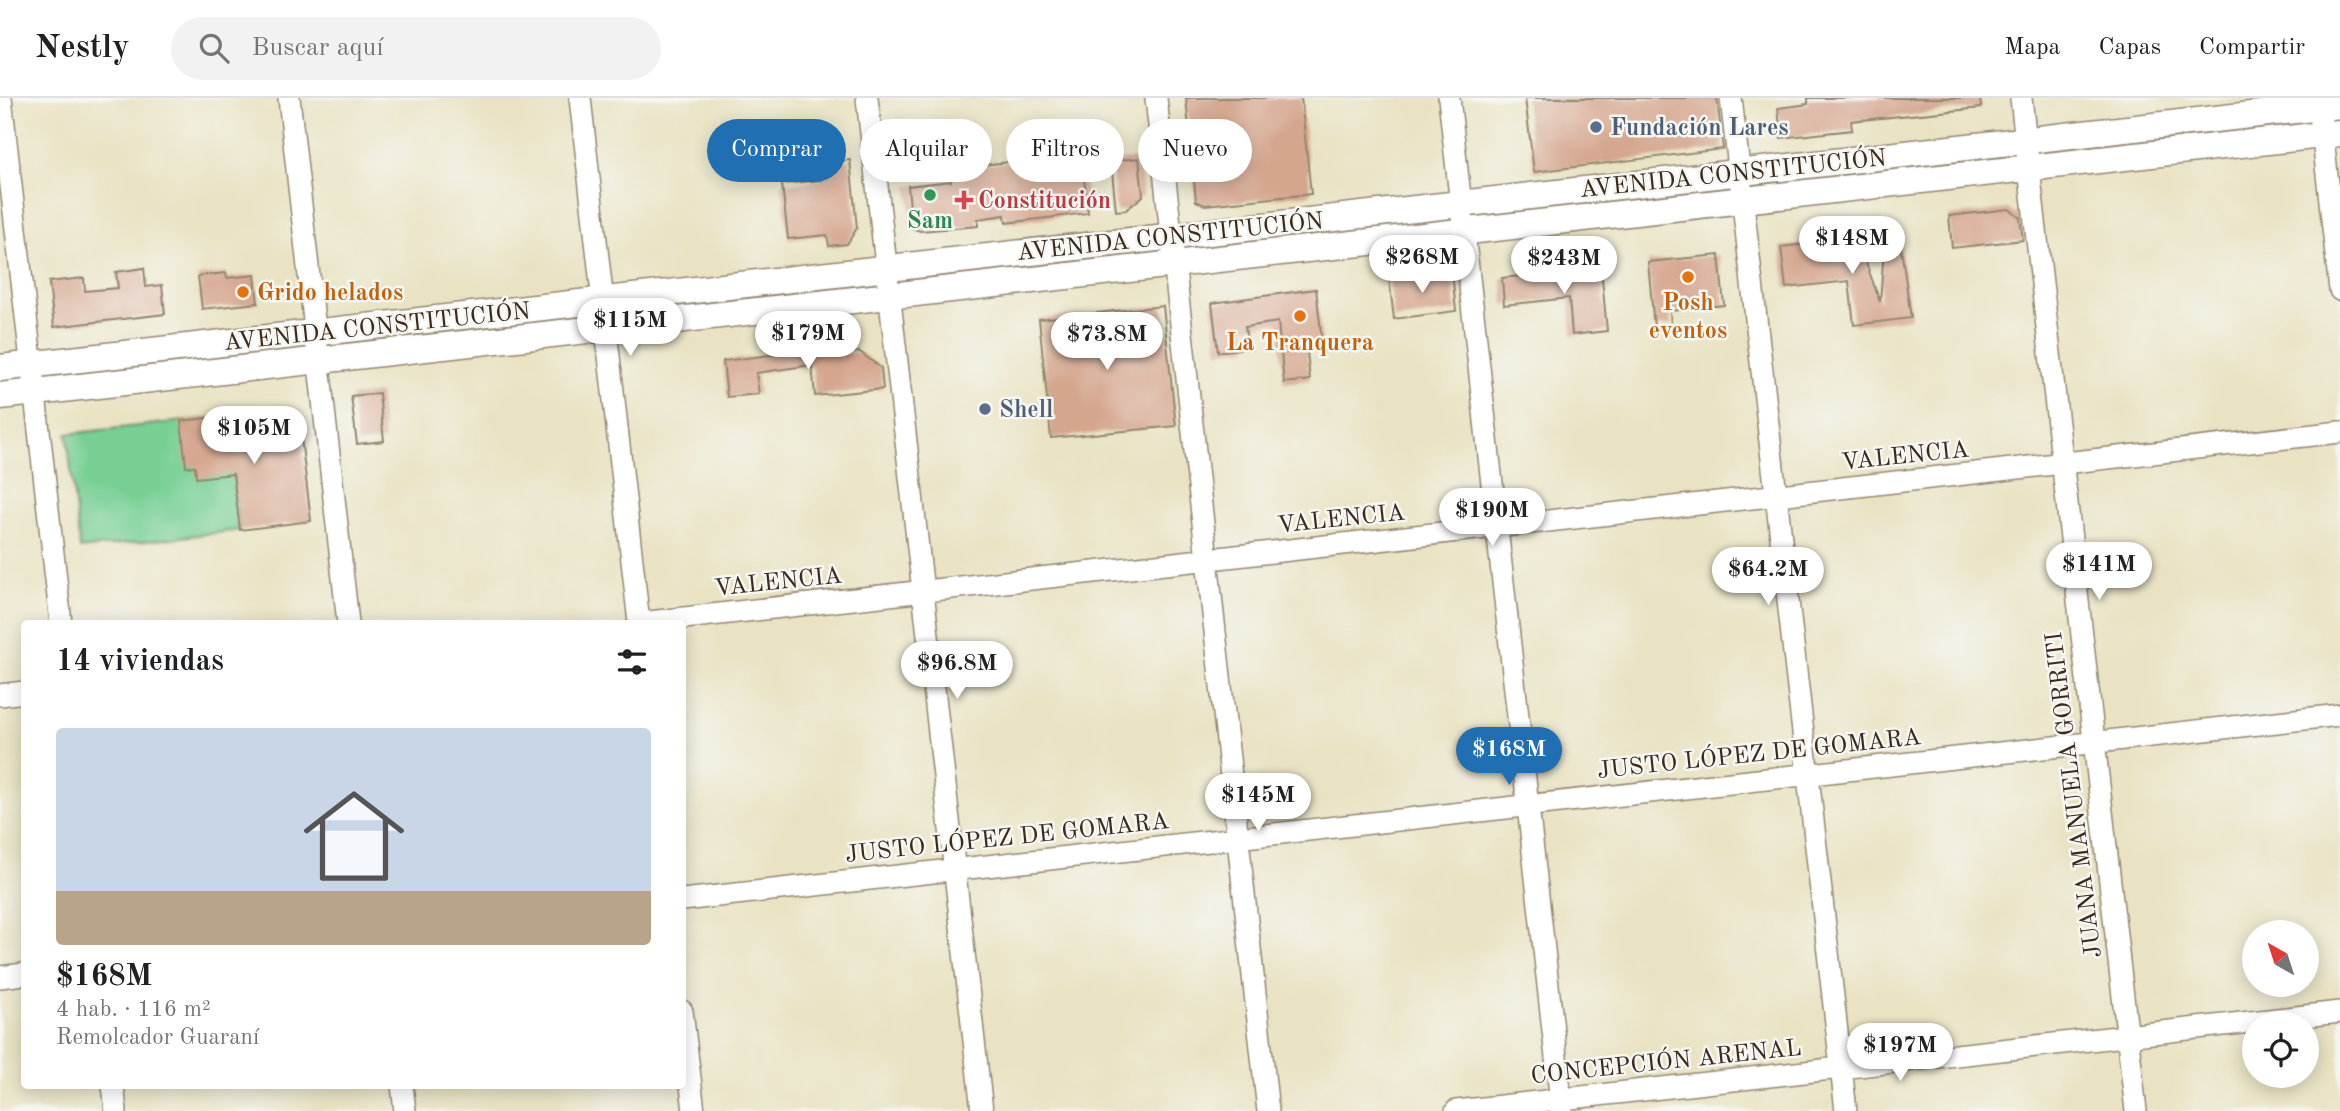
<!DOCTYPE html>
<html lang="es">
<meta charset="utf-8">
<style>
body{margin:0;font-family:"Old Standard TT",serif;background:#f2f2f2;color:#202124;height:100vh;display:flex;flex-direction:column;font-size:26px;white-space:nowrap}
*{box-sizing:border-box;margin:0}
p{font-size:23px;color:#757577}
.icon{flex:none;width:38px;height:38px;fill:none;stroke:currentColor;stroke-width:2;stroke-linecap:round;stroke-linejoin:round}
.map{position:relative;flex:1;overflow:hidden}
.side{position:absolute;left:21px;top:522px;width:665px;height:469px;display:flex;flex-direction:column;background:#fff;border-radius:7px;box-shadow:0 4px 18px #0003}
.side>*{flex:none}
.guide{position:absolute;left:707px;top:21px;width:665px;height:63px;display:flex;gap:14px}
.needle{width:46px;rotate:321deg}
.controls{position:absolute;left:2242px;top:822px;display:grid;gap:14px}
.controls a{display:grid;place-items:center;width:77px;height:77px;border-radius:50%;background:#fff;box-shadow:0 4px 18px #0003;font-size:35px}
.price{position:absolute;translate:-50% -60px;padding:0 16px;border-radius:24px;background:#fff;color:#222;font-size:23px;line-height:46px;filter:drop-shadow(0 2px 4px #0008)}
.price::after{content:'';position:absolute;left:50%;top:42px;width:21px;height:16px;margin-left:-10px;background:inherit;clip-path:polygon(0 0,100% 0,50% 100%)}
.price.selected{background:#1f6fb2;color:#fff}
ul{padding:0;list-style:none}
li{display:grid;align-content:center;gap:14px;height:371px;padding:0 35px}
li span{display:grid;place-items:center;height:217px;border-radius:7px;color:#555}
li>.icon{margin-inline-start:auto}
span .icon{width:126px;height:126px;fill:#fffc;stroke-width:1}
li b{font-size:30px}
h2{display:flex;justify-content:space-between;align-items:center;height:84px;padding:0 35px;font-size:30px}
.tag{padding:0 24px;border-radius:32px;background:#fff;box-shadow:0 4px 18px #0003;font-size:24px;line-height:63px}
.tag.selected{background:#1f6fb2;color:#fff}
header{display:flex;align-items:center;gap:42px;box-sizing:border-box;height:98px;padding:0 35px;background:#fff;border-bottom:2px solid #e0e0e0}
header strong{font-size:33px}
nav{display:flex;gap:38px;margin-inline-start:auto;font-size:24px}
.search{width:490px;height:63px;background:#f2f2f2;display:flex;align-items:center;gap:18px;box-sizing:border-box;padding:0 24px;border-radius:38px;color:#757577;font-size:26px}
.map>svg:first-child{display:block}
.green{fill:#77cf94;stroke:#597c59;stroke-width:2}
.building{fill:#d5a68e}
.lines{fill:none;stroke-linecap:round;stroke-linejoin:round}
.minor-casing{stroke:#928670;stroke-width:24}
.major-casing{stroke:#928670;stroke-width:29}
.minor{stroke:#fff;stroke-width:21}
.major{stroke:#fff;stroke-width:26}
.service-dot{fill:#5c6f8a;stroke:#f6f6f2;stroke-width:2.5}
.leisure-dot{fill:#2e9e5b;stroke:#f6f6f2;stroke-width:2.5}
.health-dot{fill:#e0444e;stroke:#f6f6f2;stroke-width:2.5}
.food-dot{fill:#e8710a;stroke:#f6f6f2;stroke-width:2.5}
.labels{text-anchor:middle;stroke-width:5;stroke-linejoin:round;paint-order:stroke}
.service-label{font-size:24px;font-weight:bold;fill:#4e5e75;stroke:#f6f6f2;text-anchor:start}
.street-label{font-size:24px;fill:#3b2a1e;stroke:#f6f6f2}
.health-label{font-size:24px;font-weight:bold;fill:#be3a42;stroke:#f6f6f2;text-anchor:start}
.leisure-label{font-size:24px;font-weight:bold;fill:#27864d;stroke:#f6f6f2}
.food-label{font-size:24px;font-weight:bold;fill:#c56008;stroke:#f6f6f2}
</style>
<header>
<strong>Nestly</strong>
<div class="search"><svg class="icon" aria-label="search" viewBox="0 0 24 24"><circle cx="10" cy="10" r="6"/><path d="M15 15l6 6"/></svg>Buscar aquí</div>
<nav><a>Mapa</a><a>Capas</a><a>Compartir</a></nav>
</header>
<div class="map">
<svg width="2340" height="1013" viewBox="0 0 2340 1013">
<rect width="100%" height="100%" fill="#f6f6f2"/>
<filter id="ink" filterUnits="userSpaceOnUse"><feTurbulence type="fractalNoise" baseFrequency=".0143" numOctaves="2"/><feDisplacementMap in="SourceGraphic" scale="14" xChannelSelector="R" yChannelSelector="G"/><feConvolveMatrix kernelMatrix="1 2 1 2 8 2 1 2 1" color-interpolation-filters="sRGB"/></filter>
<filter id="wash" filterUnits="userSpaceOnUse"><feTurbulence type="fractalNoise" baseFrequency=".00686" numOctaves="4" result="noise"/><feDisplacementMap in="SourceGraphic" scale="28" xChannelSelector="R" yChannelSelector="G"/><feGaussianBlur stdDeviation="1.57" result="paint"/><feColorMatrix in="noise" values="0 0 0 0 0 0 0 0 0 0 0 0 0 0 0 0 0 1.4 0 .05"/><feComposite in="paint" operator="in"/></filter>
<g filter="url(#wash)">
<rect width="100%" height="100%" fill="#e9e3c3"/>
<path class="green" d="M227,318L240,432L80,451L67,336Z"/>
<g id="blocks">
<path class="building" d="M1186,0H1301L1311,96L1205,107L1196,103Z
M1525,0H1717L1723,51L1534,74Z
M1808,0H1980L1981,10L1851,23L1852,32L1781,40L1778,10L1808,6Z
M971,48L973,68L1028,62L1029,69L1082,63L1088,115L1006,125L1005,117L978,121V128L920,133L912,130L908,88L951,83L948,50Z
M1139,60L1143,98L1126,112L1116,113L1111,63Z
M850,62L857,130L847,146L829,148L827,137L788,141L782,86L822,82L820,65Z
M2009,111L2020,119L2023,142L1952,150L1949,118Z
M1899,136L1911,220L1854,227L1849,183L1786,190L1781,149L1857,140L1880,204L1885,138Z
M1719,157L1724,207L1670,213L1671,227L1654,229L1648,164Z
M144,170L146,189L162,187L165,216L54,229L49,184L84,180L85,193L118,190L116,174Z
M1601,170L1607,233L1572,237L1569,200L1504,207L1502,180Z
M1452,174L1456,213L1394,221L1389,180Z
M226,175L227,180L255,177L258,205L202,211L198,178Z
M1316,191L1322,243L1306,245L1310,282L1284,285L1278,224L1245,229L1248,250L1218,254L1212,205Z
M1163,208L1176,328L1051,340L1039,221Z
M842,244L843,256L860,254L881,270L883,291L815,298L812,267L756,275L759,296L727,299L723,263L810,252V248Z
M379,295L384,343L357,346L351,298Z
M227,318L228,327L292,318L299,323L311,423L240,432L233,376L196,380L195,368L186,369L181,323Z"/>
</g>
</g>
<g filter="url(#ink)">
<use href="#blocks" fill-opacity="0" stroke="#928670" stroke-width="2"/>
<g class="lines">
<defs>
<path id="minor" d="M1,0L61,525
M289,0L348,525
M580,0L639,525
M867,0L982,1013
M1156,0L1268,1013
M1449,0L1562,1013
M1731,0L1846,1013
M2021,0L2136,1013
M2321,23L2340,192
M640,525L2340,334
M0,597L24,594
M682,802L2340,617
M0,879L24,876
M682,913L694,1013
M113,987L116,1013
M402,987L405,1013
M1456,1013L2340,914"/>
<path id="major" d="M0,270L2340,7
M0,298L2340,35"/>
</defs>
<use href="#minor" class="minor-casing"/>
<use href="#major" class="major-casing"/>
<use href="#minor" class="minor"/>
<use href="#major" class="major"/>
</g>
</g>
<g class="service-dot">
<circle cx="1596" cy="29" r="7"/>
<circle cx="985" cy="311" r="7"/>
</g>
<circle class="leisure-dot" cx="930" cy="97" r="7"/>
<path class="health-dot" d="M960.5 91.5h7v7h7v7h-7v7h-7v-7h-7v-7h7z"/>
<g class="food-dot">
<circle cx="1688" cy="179" r="7"/>
<circle cx="243" cy="194" r="7"/>
<circle cx="1300" cy="218" r="7"/>
</g>
<g class="labels">
<g class="service-label">
<text x="1610" y="37">Fundación Lares</text>
<text x="999" y="319">Shell</text>
</g>
<g class="street-label">
<text transform="translate(1733 75) rotate(-6)" y="8">AVENIDA CONSTITUCIÓN</text>
<text transform="translate(1170 138) rotate(-6)" y="8">AVENIDA CONSTITUCIÓN</text>
<text transform="translate(377 228) rotate(-6)" y="8">AVENIDA CONSTITUCIÓN</text>
<text transform="translate(1905 357) rotate(-6)" y="8">VALENCIA</text>
<text transform="translate(1341 420) rotate(-6)" y="8">VALENCIA</text>
<text transform="translate(778 483) rotate(-6)" y="8">VALENCIA</text>
<text transform="translate(1759 655) rotate(-6)" y="8">JUSTO LÓPEZ DE GOMARA</text>
<text transform="translate(2073 697) rotate(-97)" y="8">JUANA MANUELA GORRITI</text>
<text transform="translate(1007 739) rotate(-6)" y="8">JUSTO LÓPEZ DE GOMARA</text>
<text transform="translate(1666 963) rotate(-6)" y="8">CONCEPCIÓN ARENAL</text>
</g>
<g class="health-label">
<text x="978" y="110">Constitución</text>
</g>
<g class="leisure-label">
<text x="930" y="130">Sam</text>
</g>
<g class="food-label">
<text x="257" y="202" text-anchor="start">Grido helados</text>
<text x="1688" y="212">Posh<tspan x="1688" dy="28">eventos</tspan></text>
<text x="1300" y="252">La Tranquera</text>
</g>
</g>
</svg>
<div class="controls">
<a><svg class="needle" viewBox="-14 -14 28 28"><path d="M0-13l5 13h-10z" fill="#e53935"/><path d="M0 13l5-13h-10z" fill="#757577"/></svg></a>
<a><svg class="icon" aria-label="locate" viewBox="0 0 24 24"><circle cx="12" cy="12" r="6"/><path d="M12 2v4M12 18v4M2 12h4M18 12h4"/></svg></a>
</div>
<b class="price" style="left:1852px;top:178px">$148M</b>
<b class="price" style="left:1422px;top:197px">$268M</b>
<b class="price" style="left:1564px;top:198px">$243M</b>
<b class="price" style="left:630px;top:260px">$115M</b>
<b class="price" style="left:808px;top:273px">$179M</b>
<b class="price" style="left:1107px;top:274px">$73.8M</b>
<b class="price" style="left:254px;top:368px">$105M</b>
<b class="price" style="left:1492px;top:450px">$190M</b>
<b class="price" style="left:2099px;top:504px">$141M</b>
<b class="price" style="left:1768px;top:509px">$64.2M</b>
<b class="price" style="left:957px;top:603px">$96.8M</b>
<b class="price selected" style="left:1509px;top:689px">$168M</b>
<b class="price" style="left:1258px;top:735px">$145M</b>
<b class="price" style="left:1900px;top:985px">$197M</b>
<div class="guide">
<a class="tag selected">Comprar</a>
<a class="tag">Alquilar</a>
<a class="tag">Filtros</a>
<a class="tag">Nuevo</a>
</div>
<section class="side">
<h2>14 viviendas<svg class="icon" aria-label="filters" viewBox="0 0 24 24"><path d="M4 7h16M4 17h16"/><circle cx="9" cy="7" r="2"/><circle cx="15" cy="17" r="2"/></svg></h2>
<ul>
<li><span style="background:linear-gradient(#c9d6e8 75%,#b9a48a 0)"><svg class="icon" aria-label="home" viewBox="0 0 24 24"><path d="M3 11l9-7 9 7M6 9v11h12V9"/></svg></span><div><b>$168M</b><p>4 hab. · 116 m²</p><p>Remolcador Guaraní</p></div></li>
</ul>
</section>
</div>
